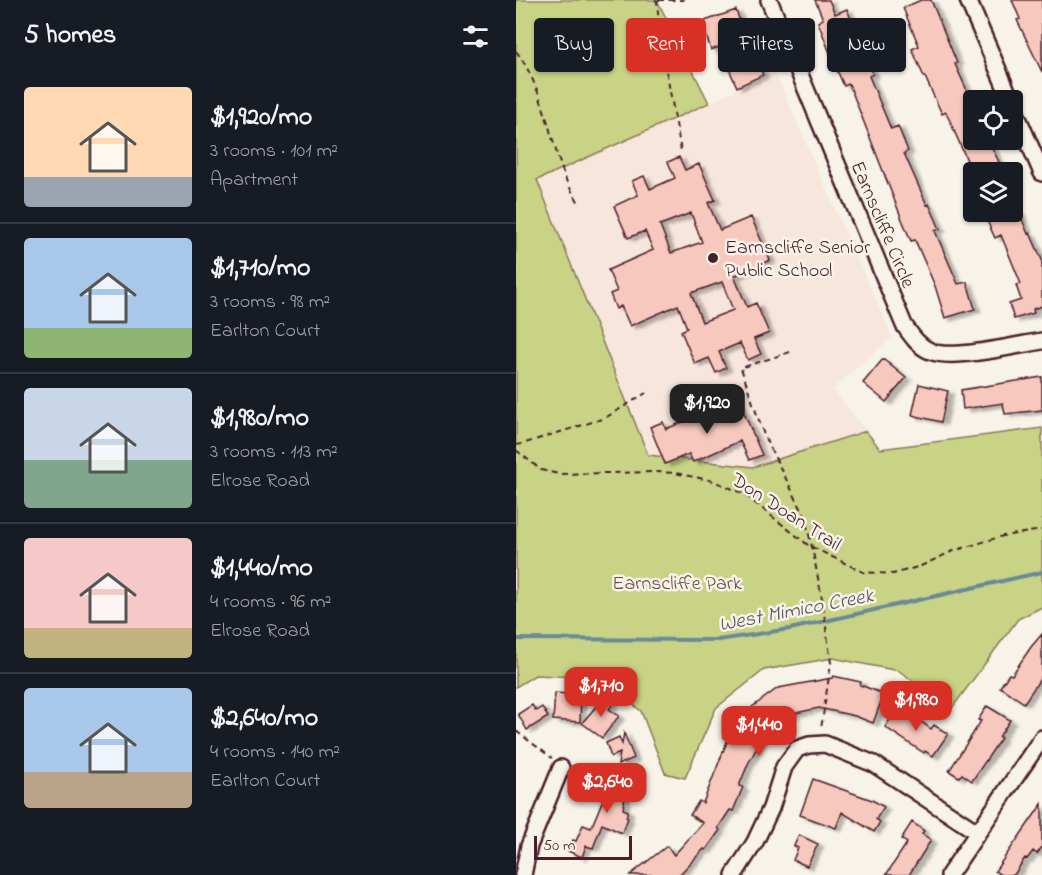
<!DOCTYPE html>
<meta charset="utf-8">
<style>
body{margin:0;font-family:"Indie Flower",sans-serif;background:#20242c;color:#f1f3f6;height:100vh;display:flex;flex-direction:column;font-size:22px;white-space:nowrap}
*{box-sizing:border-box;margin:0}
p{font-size:20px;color:#9ea1a6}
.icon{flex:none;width:33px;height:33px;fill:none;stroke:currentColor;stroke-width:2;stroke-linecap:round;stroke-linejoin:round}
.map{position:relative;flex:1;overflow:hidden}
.drawer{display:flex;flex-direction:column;background:#171b24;width:516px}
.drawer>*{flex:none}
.banner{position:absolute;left:18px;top:18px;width:417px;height:54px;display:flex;gap:12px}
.buttons{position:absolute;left:447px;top:90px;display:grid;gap:12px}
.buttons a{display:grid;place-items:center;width:60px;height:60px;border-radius:6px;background:#171b24;box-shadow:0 2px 4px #0004;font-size:30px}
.scale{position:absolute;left:18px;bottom:15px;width:98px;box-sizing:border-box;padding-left:6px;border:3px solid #4a1f2b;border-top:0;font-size:16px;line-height:21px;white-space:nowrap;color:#4a1f2b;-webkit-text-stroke:4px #f7f3e8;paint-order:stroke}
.price{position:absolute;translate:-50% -51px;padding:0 14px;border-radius:12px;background:#d93025;color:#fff;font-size:20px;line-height:39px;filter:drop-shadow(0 2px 3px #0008)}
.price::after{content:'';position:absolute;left:50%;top:36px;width:18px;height:14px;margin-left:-9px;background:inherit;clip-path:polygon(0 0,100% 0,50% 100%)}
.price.on{background:#222;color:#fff}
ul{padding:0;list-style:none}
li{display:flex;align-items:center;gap:18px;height:150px;padding:0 24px}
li+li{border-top:2px solid #363941}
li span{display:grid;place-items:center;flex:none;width:168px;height:120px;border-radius:6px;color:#555}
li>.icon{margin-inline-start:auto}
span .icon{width:72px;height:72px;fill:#fffc;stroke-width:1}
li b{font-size:26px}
h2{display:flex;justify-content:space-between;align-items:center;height:72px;padding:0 24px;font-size:26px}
.pill{padding:0 21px;border-radius:6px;background:#171b24;box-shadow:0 2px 4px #0004;font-size:21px;line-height:54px}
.pill.on{background:#d93025;color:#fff}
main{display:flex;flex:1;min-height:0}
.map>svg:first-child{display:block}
.built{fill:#f7e6db}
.green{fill:#c8d386;stroke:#897958;stroke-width:1.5}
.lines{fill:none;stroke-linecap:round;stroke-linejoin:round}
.stream{stroke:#6b8a96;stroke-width:4}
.building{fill:#f7c8bd;stroke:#4a1f2b;stroke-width:1.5;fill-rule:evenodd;filter:url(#shadow)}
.street-casing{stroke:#4a1f2b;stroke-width:20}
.path{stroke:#4a1f2b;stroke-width:2;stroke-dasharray:6 4.5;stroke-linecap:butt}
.street{stroke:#f7f3e8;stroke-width:15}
.poi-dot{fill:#4a1f2b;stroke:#f7f3e8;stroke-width:2}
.labels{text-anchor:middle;stroke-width:5;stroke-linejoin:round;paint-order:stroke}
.street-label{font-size:20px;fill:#4a1f2b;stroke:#f7f3e8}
.poi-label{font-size:20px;fill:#4a1f2b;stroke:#f7f3e8;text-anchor:start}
.park-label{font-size:20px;fill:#6a4c42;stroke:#f7f3e8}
.water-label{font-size:21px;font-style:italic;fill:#5a5460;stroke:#f7f3e8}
</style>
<main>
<section class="drawer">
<h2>5 homes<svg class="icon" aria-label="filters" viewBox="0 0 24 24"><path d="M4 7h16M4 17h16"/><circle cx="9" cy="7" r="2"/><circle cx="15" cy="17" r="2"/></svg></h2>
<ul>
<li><span style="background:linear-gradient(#ffd9b3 75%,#9aa5b1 0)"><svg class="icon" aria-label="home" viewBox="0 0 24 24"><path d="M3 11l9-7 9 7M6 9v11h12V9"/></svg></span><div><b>$1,920/mo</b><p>3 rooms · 101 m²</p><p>Apartment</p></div></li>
<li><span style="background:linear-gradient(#a9c7e8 75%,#8fb573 0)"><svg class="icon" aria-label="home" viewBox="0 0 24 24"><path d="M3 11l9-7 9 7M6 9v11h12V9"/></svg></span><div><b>$1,710/mo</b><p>3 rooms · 98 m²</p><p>Earlton Court</p></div></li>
<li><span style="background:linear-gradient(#c9d6e8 60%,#7fa58c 0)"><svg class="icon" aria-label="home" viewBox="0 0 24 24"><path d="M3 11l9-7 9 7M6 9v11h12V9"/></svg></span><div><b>$1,980/mo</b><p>3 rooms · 113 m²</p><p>Elrose Road</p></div></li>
<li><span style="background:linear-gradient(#f6c9c9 75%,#c2b280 0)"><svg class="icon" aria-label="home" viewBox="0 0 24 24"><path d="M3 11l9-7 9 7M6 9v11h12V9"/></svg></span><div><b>$1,440/mo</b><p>4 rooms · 96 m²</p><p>Elrose Road</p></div></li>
<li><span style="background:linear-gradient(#a9c7e8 70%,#b9a48a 0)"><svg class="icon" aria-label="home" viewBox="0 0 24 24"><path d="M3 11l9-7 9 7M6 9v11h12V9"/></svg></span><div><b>$2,640/mo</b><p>4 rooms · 140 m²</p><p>Earlton Court</p></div></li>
</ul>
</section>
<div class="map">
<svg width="526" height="875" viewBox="0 0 526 875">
<defs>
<filter id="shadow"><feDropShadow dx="5.5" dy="3" stdDeviation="1.5" flood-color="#0004"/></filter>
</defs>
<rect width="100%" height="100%" fill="#f7f3e8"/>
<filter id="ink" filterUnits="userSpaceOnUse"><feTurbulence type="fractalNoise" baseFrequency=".0167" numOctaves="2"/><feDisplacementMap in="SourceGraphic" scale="12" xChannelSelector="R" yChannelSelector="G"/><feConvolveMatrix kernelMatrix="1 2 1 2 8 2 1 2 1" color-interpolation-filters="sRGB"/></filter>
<g filter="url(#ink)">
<path class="built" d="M258,71L376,337L317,389L350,431L237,467L132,455L21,180L193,103Z"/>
<path class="green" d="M0,0H141L193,103L21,180L132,455L237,467L350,431L364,449L526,428V607L502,619L436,708L383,671L317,658L248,670L200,708L169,778L149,773L125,711L84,678L19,675L0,687Z"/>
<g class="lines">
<path class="stream" d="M0,639L202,640L274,629L526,572"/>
</g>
<path class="building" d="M299,0H313L319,14L331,9L357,74L353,76L375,129L382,126L392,151L388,153L411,205L413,204L424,229L419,231L442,284L451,282L459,309L429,318L419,286L399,240L395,241L385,217L333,84L328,86L317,61L302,22L307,19Z
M405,0H415L441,63L439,64L458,106V140H472L488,172H456L430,112L426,114L409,77H408L396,49L403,46L387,8Z
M496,0H526V72L501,20L504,19Z
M220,10L234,52L236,51L247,75L221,87L203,47L195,50L186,22Z
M163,157L169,170L183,164L199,200L192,203L204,230L235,217L254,260L218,276L231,307L240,303L253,333L238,339L245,354L232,360L224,343L203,352L210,368L200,373L193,358L179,364L165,331L171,328L162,305L114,326L105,306L100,309L94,294L101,291L92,270L137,250L129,231L112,238L98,206L122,195L116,181L128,176L134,189L159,178L152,162ZM175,213L186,242L155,253L144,225ZM206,282L217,310L186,322L175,293Z
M467,212H503L512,234L514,233L526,260V306L517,309L518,313L498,319L493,304L505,300L500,285L505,284L485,235L479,238Z
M367,359L390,378L370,402L347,383Z
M526,377V410L489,414L487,403L447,409L445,390Z
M403,384L432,391L425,422L396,415Z
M222,399L246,455L233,460L224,441L177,462L173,454L149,464L134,427L147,422L150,429Z
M526,634V676L508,703L484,687L493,674L496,675L515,647Z
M317,676L345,682L344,685L368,694L357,723L339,716L303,708L275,714L250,731L232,764L223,786L227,787L217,811L214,810L202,828L204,830L190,850L188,849L163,875H114L151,846L158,855L187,823L174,815L183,801L187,803L212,739L208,737L216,722L228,729L240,711L236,707L262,688L316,678Z
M39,693L65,695L64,722L37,720Z
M88,697L97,704L93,709L103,716L86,738L66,723Z
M16,705L20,711L26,707L32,717L11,730L2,714Z
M383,706L415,729L418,725L432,734L417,756L409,751L408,753L369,727Z
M471,706L494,720L483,737L485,738L456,781L446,774L443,777L433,771L465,721L462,720Z
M108,733L118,758L102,765L104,753L95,757L90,743L103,737L106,744Z
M101,770L119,773L116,791L110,790L107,809L112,811L110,817L112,818L106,833L86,824L77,848L70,846L66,857L52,851L57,840L60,841L67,825L75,828L88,797L94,800Z
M297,779L356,800L368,807L360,819L364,822L358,832L326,812L320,828L284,815Z
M526,804V847L521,854L517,851L511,859L509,858L498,875H485L479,871Z
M396,822L408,831L406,834L415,840L393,875H370L391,843L385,839Z
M283,835L302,844L291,866L277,860L282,848L278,846Z"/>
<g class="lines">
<defs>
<path id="street" d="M253,0L388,325C395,335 402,346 414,351C436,361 501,345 526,341
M452,0L495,100
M496,104L526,173
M7,875L13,846L45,768
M218,875L239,842L255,808L268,767L281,749L293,745L309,744L358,764L461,832
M433,875L526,738"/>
</defs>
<use href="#street" class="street-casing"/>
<path class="path" d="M139,0L141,1L144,37L165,151
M142,0H168
M0,51C28,88 33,138 50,180C54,189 60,197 64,205
M274,352L225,368L249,438L288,514L296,547L306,599L315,663L305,729
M0,445L6,444L89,418L130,393
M0,450L25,470L43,474L140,472L159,473L198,481L228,494L292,545L347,572L377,574L405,566L437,551L487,536L526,530
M0,731L36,758"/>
<use href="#street" class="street"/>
</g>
</g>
<circle class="poi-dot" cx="197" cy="258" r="6"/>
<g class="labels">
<g class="street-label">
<text transform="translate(368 224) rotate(67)" y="7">Earnscliffe Circle</text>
<text transform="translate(271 511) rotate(33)" y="7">Don Doan Trail</text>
</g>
<g class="poi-label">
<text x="209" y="253">Earnscliffe Senior<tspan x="209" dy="23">Public School</tspan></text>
</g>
<g class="park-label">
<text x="161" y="589">Earnscliffe Park</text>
</g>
<g class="water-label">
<text transform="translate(280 609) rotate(-11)" y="7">West Mimico Creek</text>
</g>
</g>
</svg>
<div class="buttons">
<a><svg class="icon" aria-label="locate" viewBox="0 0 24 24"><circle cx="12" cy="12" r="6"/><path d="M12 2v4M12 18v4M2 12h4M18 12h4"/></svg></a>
<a><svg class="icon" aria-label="layers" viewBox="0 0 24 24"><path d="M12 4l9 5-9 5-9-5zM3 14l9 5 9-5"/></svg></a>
</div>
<div class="scale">50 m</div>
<b class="price on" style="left:191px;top:435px">$1,920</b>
<b class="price" style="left:85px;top:718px">$1,710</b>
<b class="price" style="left:400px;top:732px">$1,980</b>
<b class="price" style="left:243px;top:757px">$1,440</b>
<b class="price" style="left:91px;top:814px">$2,640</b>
<div class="banner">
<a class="pill">Buy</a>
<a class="pill on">Rent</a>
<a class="pill">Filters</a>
<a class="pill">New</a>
</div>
</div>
</main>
